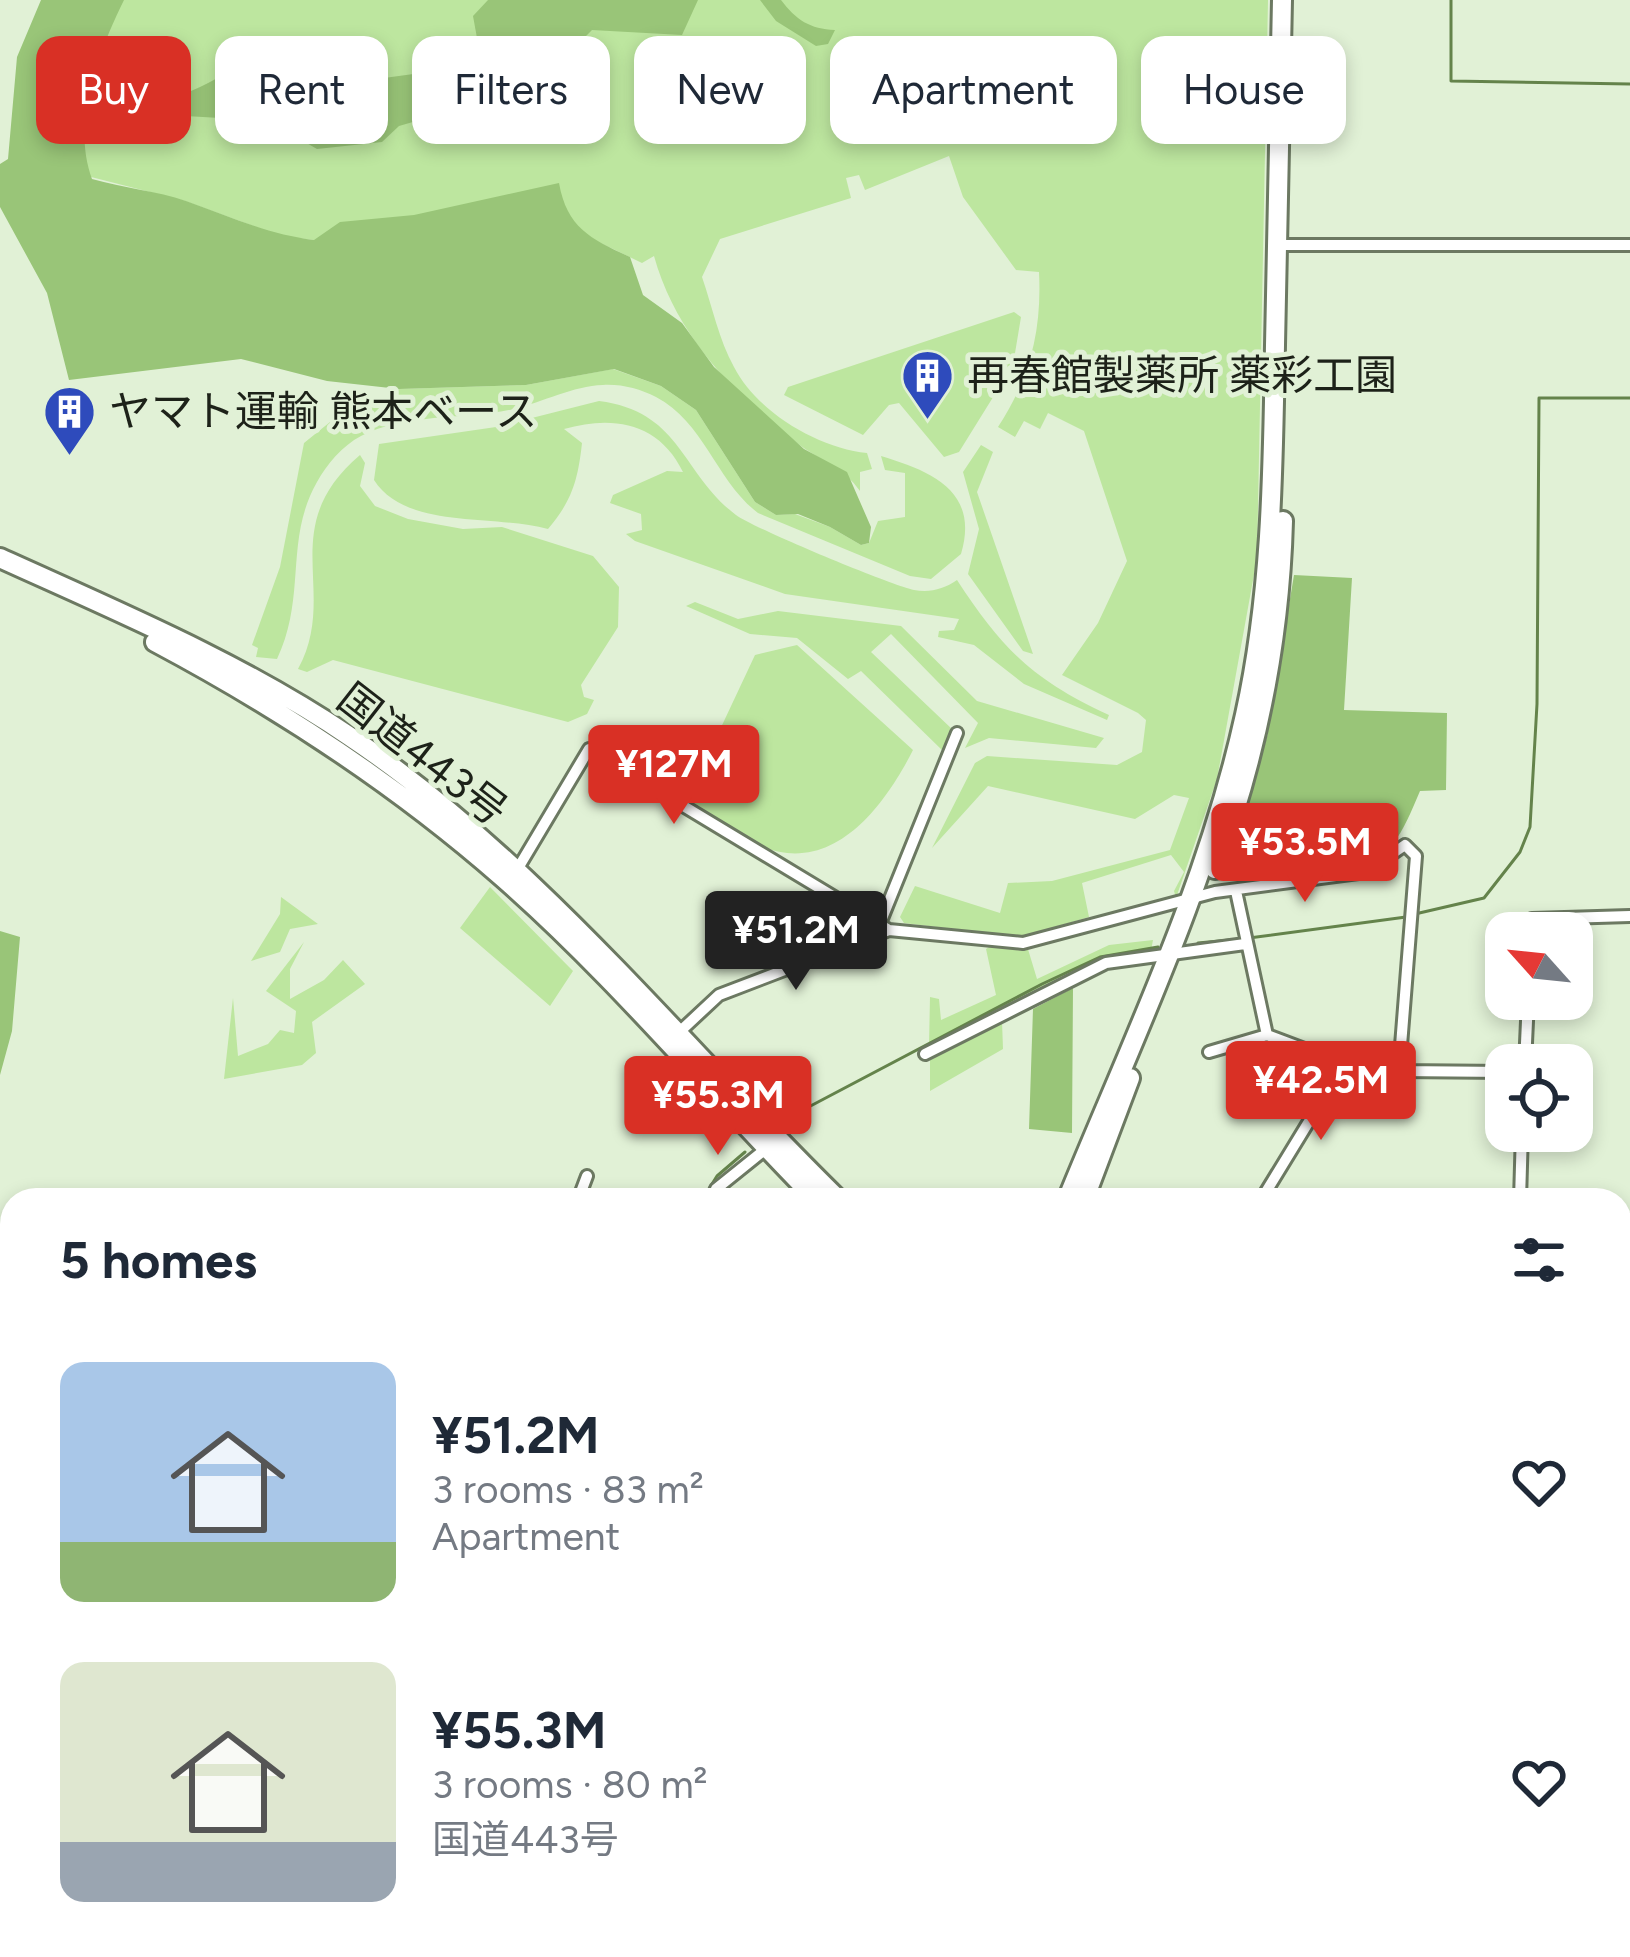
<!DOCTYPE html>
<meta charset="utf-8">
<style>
body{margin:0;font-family:Figtree,"Noto Sans JP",sans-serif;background:#f6f6f7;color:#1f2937;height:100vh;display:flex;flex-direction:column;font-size:45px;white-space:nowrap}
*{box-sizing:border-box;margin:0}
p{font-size:39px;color:#747a83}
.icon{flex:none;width:66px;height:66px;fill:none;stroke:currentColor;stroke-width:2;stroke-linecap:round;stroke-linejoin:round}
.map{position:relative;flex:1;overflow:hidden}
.side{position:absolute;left:0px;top:1188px;width:1632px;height:771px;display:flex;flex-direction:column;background:#fff;border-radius:36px 36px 0 0;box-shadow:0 6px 18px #0003}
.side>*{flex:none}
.hud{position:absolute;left:36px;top:36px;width:1560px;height:108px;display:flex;gap:24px}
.needle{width:78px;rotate:297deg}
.controls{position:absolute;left:1485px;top:912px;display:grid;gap:24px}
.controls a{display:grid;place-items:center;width:108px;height:108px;border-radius:24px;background:#fff;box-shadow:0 6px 18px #0003;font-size:60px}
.price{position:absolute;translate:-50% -102px;padding:0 27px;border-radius:12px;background:#d93025;color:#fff;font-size:39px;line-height:78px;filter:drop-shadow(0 3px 6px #0008)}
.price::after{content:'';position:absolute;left:50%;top:72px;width:36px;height:27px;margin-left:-18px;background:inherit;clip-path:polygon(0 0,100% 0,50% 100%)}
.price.active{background:#222;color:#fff}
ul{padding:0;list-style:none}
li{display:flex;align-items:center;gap:36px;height:300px;padding:0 60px}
li span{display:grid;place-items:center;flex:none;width:336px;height:240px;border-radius:24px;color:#555}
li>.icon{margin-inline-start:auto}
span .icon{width:144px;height:144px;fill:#fffc;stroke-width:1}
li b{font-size:51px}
h2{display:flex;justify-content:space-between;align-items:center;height:144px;padding:0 60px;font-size:51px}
.tag{padding:0 42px;border-radius:24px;background:#fff;box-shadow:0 6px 18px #0003;font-size:42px;line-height:108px}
.tag.active{background:#d93025;color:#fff}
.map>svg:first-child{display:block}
.green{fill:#bde69f}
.forest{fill:#99c578}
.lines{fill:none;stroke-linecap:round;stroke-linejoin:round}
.stream{stroke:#64834b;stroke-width:3}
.minor-casing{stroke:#6c7962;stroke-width:16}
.primary-casing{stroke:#6c7962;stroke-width:24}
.trunk-casing{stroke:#6c7962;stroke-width:24}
.minor{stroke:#fff;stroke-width:10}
.primary{stroke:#fff;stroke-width:18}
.trunk{stroke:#fff;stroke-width:18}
.labels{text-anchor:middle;stroke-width:10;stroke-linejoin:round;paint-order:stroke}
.poi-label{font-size:42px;fill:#1d2219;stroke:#e1f1d6;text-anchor:start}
.street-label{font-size:42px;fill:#1d2219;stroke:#e1f1d6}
</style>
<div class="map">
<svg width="1630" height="1957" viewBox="0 0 1630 1957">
<rect width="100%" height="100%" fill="#e1f1d6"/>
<path class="green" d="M108,0H1268L1257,558L1217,779L1176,898L1174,891L1184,872L1171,855L1082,883L1089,917L1024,936L1037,979L1109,945L1153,940L1150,956L1103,960L929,1047L930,997L939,999L941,1020L996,995L986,949L995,943L993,934L904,923L900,917L915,886L1000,913L1008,883L1052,881L1170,850L1189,798L1174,795L1135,819L988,786L932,848L975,763L987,756L1117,765L1142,752L1146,720L1138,713L1062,675L1098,623L1127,561L1084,431L1048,413L1040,429L1024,421L1015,437L998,427C1030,378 1042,331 1039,272L1016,270L963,197L949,156L865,190L859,175L846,178L851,198L720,239L702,277C712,306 719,340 734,367C757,412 818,448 867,453L872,469L860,472V491C844,468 823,462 801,446C736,397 676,336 654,256L642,263L580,233L563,204L314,240L281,236L185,201L52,167Z
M1014,312L1021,317L1013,365L959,452L944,457L899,403L889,405L863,435L784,395L788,387Z
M613,369L661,386L696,410L755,502L776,515L795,514L830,527L861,545L869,543L878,521L905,517V473L885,470L881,456C930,471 980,490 961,554L931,579L910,576L758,513C716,481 705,423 656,397C640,389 622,384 603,385C573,386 543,402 514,409C465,420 406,413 361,436C342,446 327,464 317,482C284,540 307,596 277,659L256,657L258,648L252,645L280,567L304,443L335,418L399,389L526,385Z
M599,401C682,412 680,472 736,515C753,528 890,585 914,590C930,593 944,589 957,580C1002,649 1033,680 1109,715L1107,720L1024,684L974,645L938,637L939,631L954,630L959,619L785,594L635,541L626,534L642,530L641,514L610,503L613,495L667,471L683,472C659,422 612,415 564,429L582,443C578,480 572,501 548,529C494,514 406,530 374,480L379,444L496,427Z
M981,445L993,452L977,492L1033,654L1023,651L968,574L979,529L963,472Z
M360,455L365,463L360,486L375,506L408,519L463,529L502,527L593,556L619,587L618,627L581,685L584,697L594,700L587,714L568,722L333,660L307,672L298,669C340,592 274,528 360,455Z
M695,602L738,619L778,611L901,626L977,701L1104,738L1096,748L989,738L965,748L978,723L891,634L871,652L953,730L943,751L861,671L848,679L797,638L750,634L686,606Z
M797,645L913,750C884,807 832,878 758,845C733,834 710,817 686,802L755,655Z
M490,887L573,971L550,1006L460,928Z
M281,897L318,924L290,929L280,952L251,961L280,914Z
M304,942L290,969V999L324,980L343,960L365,984L312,1022L316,1053L302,1065L224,1079L233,998L238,1056L268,1044L280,1030L294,1033L296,1011L266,991Z
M1002,1021L1003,1049L930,1091V1060Z"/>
<path class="forest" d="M41,0H124C98,53 71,122 92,179C123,188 157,191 186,201C229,216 269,235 314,240L340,222L414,215L559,183C567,228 591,239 630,257L643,295L682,323L714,367L804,449L847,472L871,527L869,543L861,545L830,527L798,514L776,515L755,502L696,410L661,386L614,369L526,385L399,389L327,381L241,359L69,380L47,293L0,207V164L8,159L17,57Z
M488,0H698L682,35L592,30L579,43L573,63L553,67L515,56L486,90L462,96L437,115L399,126L382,142L317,149L298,138L220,118L151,114L117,102L107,93L116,88C158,107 188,96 226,73L242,107L265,109L283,88L306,80L362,81L487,64L496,59V47L477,38L473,16Z
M760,0H781C796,20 810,29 835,30L828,44L816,46L776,21Z
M1294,575L1352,578L1344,710L1447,713L1446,790L1420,791C1402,833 1391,864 1342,872L1331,829L1319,823L1257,832L1249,849L1235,843L1267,737Z
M0,931L20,937L12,1031L0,1075Z
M1073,988L1072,1133L1029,1129L1033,1009Z"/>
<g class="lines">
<path class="stream" d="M1451,0V81L1630,84
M1415,914L1484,898L1520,852L1530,827L1537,704L1539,398H1630
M1249,938L1406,917
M1198,943L1240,939
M782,1121L1042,984L1100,957L1158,947
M702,1200L717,1176L745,1152
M445,1957L453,1947"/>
<defs>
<path id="minor" d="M1278,245H1630
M514,875L589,749L889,930
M1236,891L1267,1035L1344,1064L1399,1071L1506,1072
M881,921L957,733
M1531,933L1532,919L1630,916
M674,1037L719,995L889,930L1023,943L1215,892L1366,872L1405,845L1416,856L1399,1071
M1209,1052L1267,1035
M925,1054L1106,963L1245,944
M1525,1065L1528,999
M578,1200L587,1176
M711,1200L716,1189L767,1148
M1261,1200L1344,1064
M1520,1200L1522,1131
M1620,1220H1630
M1620,1515H1630
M0,1534L12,1540
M0,1919L12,1894
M456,1957L466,1947
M1526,1957L1527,1947"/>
<path id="primary" d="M1215,869C1256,758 1280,639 1283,521
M1067,1200C1132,1041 1208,884 1245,715C1272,593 1273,469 1275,345C1277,230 1280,115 1282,0
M1084,1200L1130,1078
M927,1957V1947
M940,1957V1947"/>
<path id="trunk" d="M0,558C119,612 241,663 349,736C537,862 679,1044 839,1200
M155,642C281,709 396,784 503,878C616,977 712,1094 817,1200
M1620,1824L1630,1833"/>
</defs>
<use href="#minor" class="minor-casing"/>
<use href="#primary" class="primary-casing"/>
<use href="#trunk" class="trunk-casing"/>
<use href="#minor" class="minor"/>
<use href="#primary" class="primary"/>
<use href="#trunk" class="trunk"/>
</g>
<defs>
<symbol id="building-pin" viewBox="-11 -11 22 30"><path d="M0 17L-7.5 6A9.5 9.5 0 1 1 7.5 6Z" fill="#2e4bbc" stroke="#e1f1d6"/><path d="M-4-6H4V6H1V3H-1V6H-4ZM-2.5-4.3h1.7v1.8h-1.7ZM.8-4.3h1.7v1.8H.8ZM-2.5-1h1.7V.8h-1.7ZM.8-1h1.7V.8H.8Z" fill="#fff"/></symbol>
</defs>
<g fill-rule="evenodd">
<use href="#building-pin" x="898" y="346" width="59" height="81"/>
<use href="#building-pin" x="40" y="382" width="59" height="81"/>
</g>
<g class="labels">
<g class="poi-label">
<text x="967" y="390">再春館製薬所 薬彩工園</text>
<text x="109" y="426">ヤマト運輸 熊本ベース</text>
</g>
<g class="street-label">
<text transform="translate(423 754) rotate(38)" y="15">国道443号</text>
</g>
</g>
</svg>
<div class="controls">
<a><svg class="needle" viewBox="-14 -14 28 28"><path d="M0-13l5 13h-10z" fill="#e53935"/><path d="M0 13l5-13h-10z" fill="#747a83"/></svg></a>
<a><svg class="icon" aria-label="locate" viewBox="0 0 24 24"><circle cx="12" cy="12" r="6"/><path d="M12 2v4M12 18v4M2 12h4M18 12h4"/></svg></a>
</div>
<b class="price" style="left:674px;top:827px">¥127M</b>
<b class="price" style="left:1305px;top:905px">¥53.5M</b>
<b class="price active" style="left:796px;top:993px">¥51.2M</b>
<b class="price" style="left:1321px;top:1143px">¥42.5M</b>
<b class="price" style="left:718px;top:1158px">¥55.3M</b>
<div class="hud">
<a class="tag active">Buy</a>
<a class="tag">Rent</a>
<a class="tag">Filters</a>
<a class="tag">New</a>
<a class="tag">Apartment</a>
<a class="tag">House</a>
</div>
<section class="side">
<h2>5 homes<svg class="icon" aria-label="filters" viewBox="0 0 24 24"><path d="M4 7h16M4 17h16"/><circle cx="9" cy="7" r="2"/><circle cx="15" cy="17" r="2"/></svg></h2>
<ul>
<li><span style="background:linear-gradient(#a9c7e8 75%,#8fb573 0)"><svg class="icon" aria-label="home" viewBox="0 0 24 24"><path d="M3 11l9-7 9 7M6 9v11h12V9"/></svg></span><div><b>¥51.2M</b><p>3 rooms · 83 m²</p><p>Apartment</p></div><svg class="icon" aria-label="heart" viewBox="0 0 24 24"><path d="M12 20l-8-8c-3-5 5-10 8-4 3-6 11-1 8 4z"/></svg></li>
<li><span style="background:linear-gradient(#dfe7d0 75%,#9aa5b1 0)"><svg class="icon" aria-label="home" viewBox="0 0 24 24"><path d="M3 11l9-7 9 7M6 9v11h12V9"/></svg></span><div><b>¥55.3M</b><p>3 rooms · 80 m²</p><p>国道443号</p></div><svg class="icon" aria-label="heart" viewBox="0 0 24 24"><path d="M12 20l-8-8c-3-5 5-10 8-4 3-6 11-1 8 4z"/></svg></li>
</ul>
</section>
</div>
